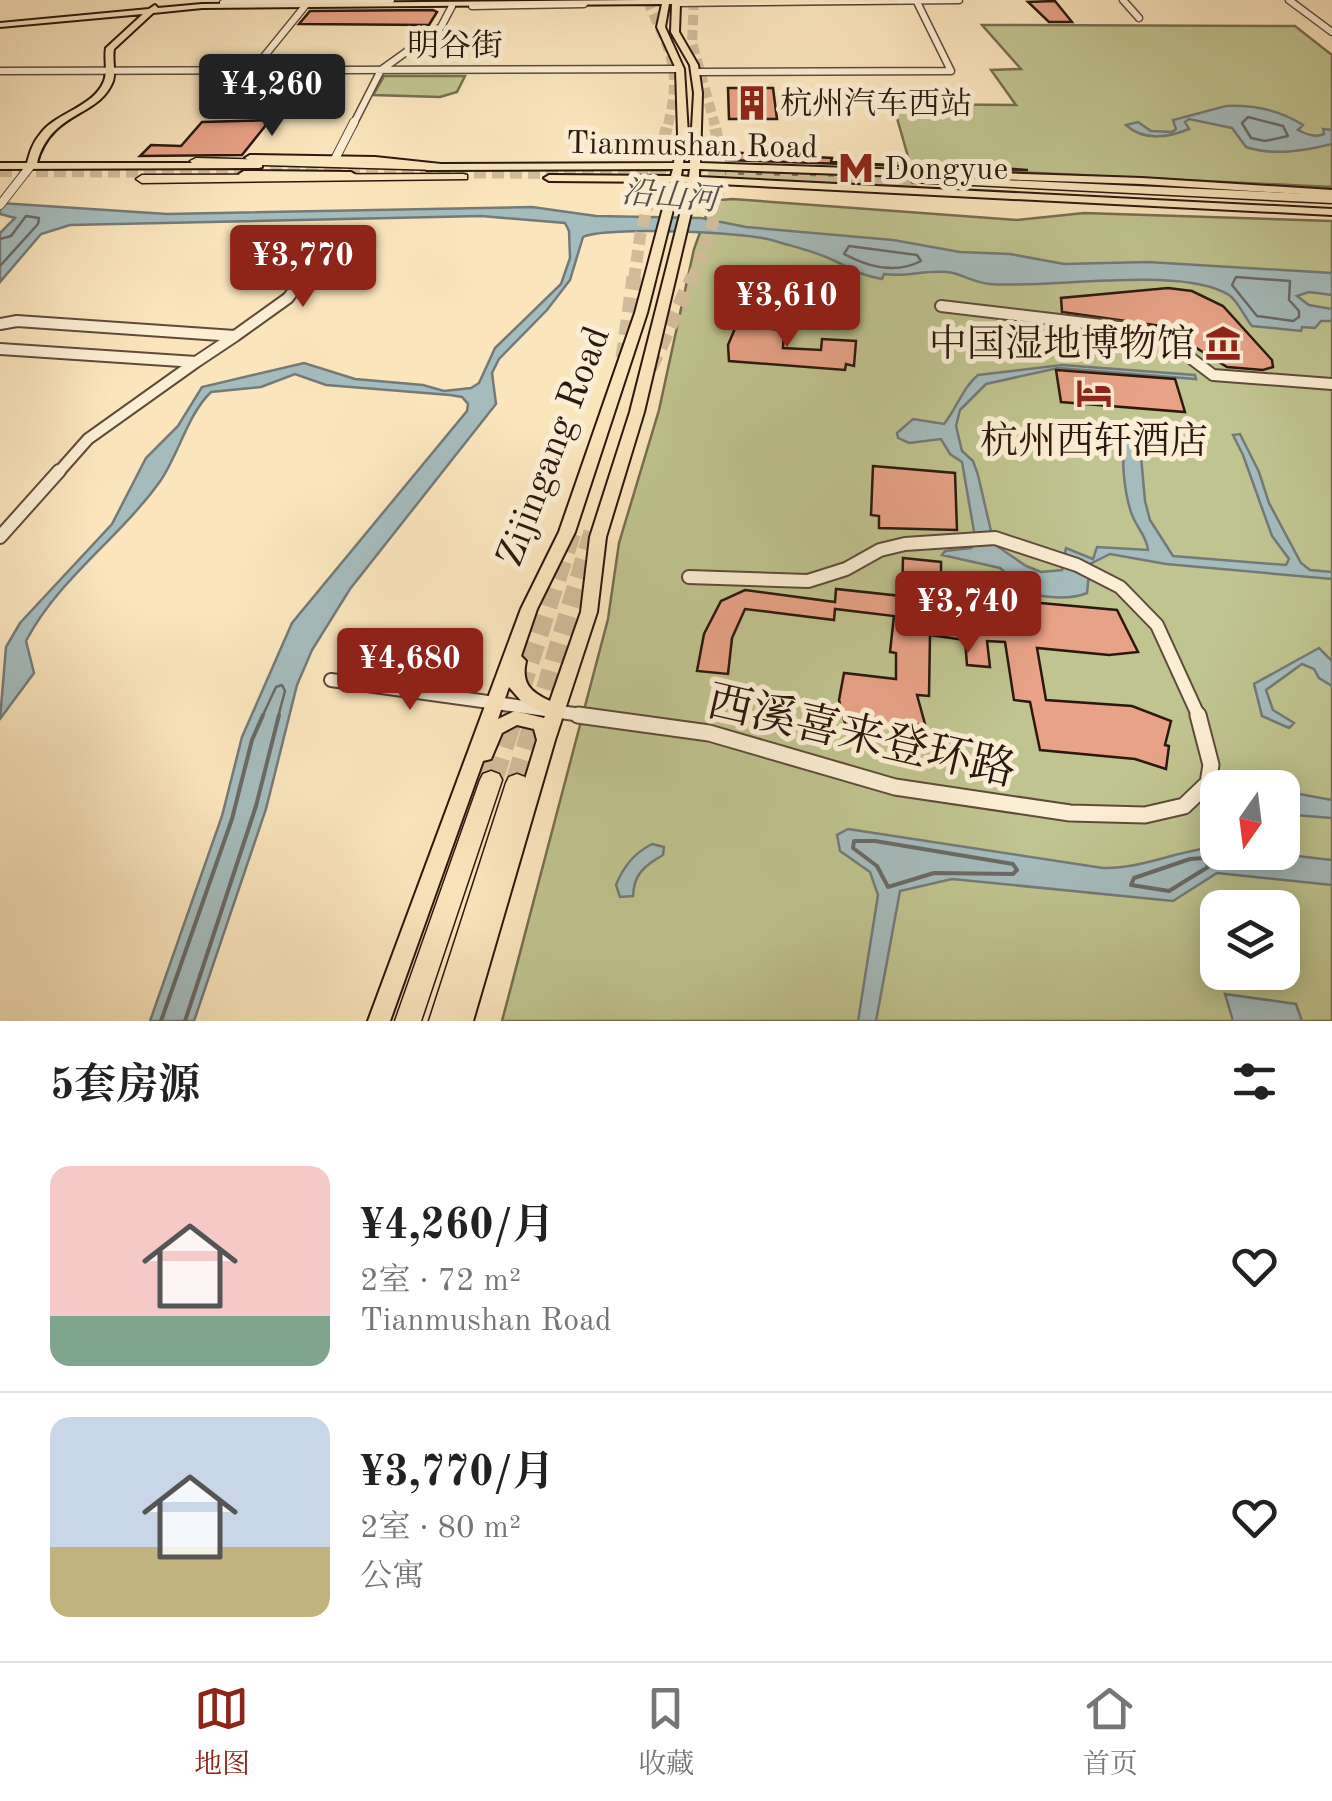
<!DOCTYPE html>
<html lang="zh">
<meta charset="utf-8">
<style>
body{margin:0;font-family:"Old Standard TT","Noto Serif SC",serif;background:#f6f6f6;color:#222;height:100vh;display:flex;flex-direction:column;font-size:38px;white-space:nowrap}
*{box-sizing:border-box;margin:0}
p{font-size:32px;color:#767676}
.icon{flex:none;width:55px;height:55px;fill:none;stroke:currentColor;stroke-width:2;stroke-linecap:round;stroke-linejoin:round}
.map{position:relative;height:1021px;overflow:hidden}
.drawer{display:flex;flex-direction:column;background:#fff;flex:1}
.drawer>*{flex:none}
.needle{width:65px;rotate:194deg}
.controls{position:absolute;left:1200px;top:770px;display:grid;gap:20px}
.controls a{display:grid;place-items:center;width:100px;height:100px;border-radius:20px;background:#fff;box-shadow:0 5px 25px #0003;font-size:50px}
.price{position:absolute;translate:-50% -85px;padding:0 22px;border-radius:10px;background:#8f2418;color:#fff;font-size:32px;line-height:65px;filter:drop-shadow(0 2px 5px #0008)}
.price::after{content:'';position:absolute;left:50%;top:60px;width:30px;height:22px;margin-left:-15px;background:inherit;clip-path:polygon(0 0,100% 0,50% 100%)}
.price.on{background:#222;color:#fff}
ul{padding:0;list-style:none}
li{display:flex;align-items:center;gap:30px;height:250px;padding:0 50px}
li+li{border-top:2px solid #e0e0e0}
li span{display:grid;place-items:center;flex:none;width:280px;height:200px;border-radius:20px;color:#555}
li>.icon{margin-inline-start:auto}
span .icon{width:120px;height:120px;fill:#fffc;stroke-width:1}
li b{font-size:42px}
h2{display:flex;justify-content:space-between;align-items:center;height:120px;padding:0 50px;font-size:42px}
.tab-bar{display:flex;justify-content:space-around;align-items:center;height:140px;border-top:2px solid #e0e0e0;background:#fff;font-size:28px;color:#767676}
.tab-bar a{display:grid;justify-items:center;gap:5px}
.tab-bar .on{color:#8f2418}
.map>svg:first-child{display:block}
.green{fill:#c0c490;stroke:#766e4f;stroke-width:2.5;fill-rule:evenodd}
.water{fill:#a5bcbd;stroke:#747a77;stroke-width:2.5}
.lines{fill:none;stroke-linecap:round;stroke-linejoin:round}
.shore-far1{stroke:#686a66;stroke-width:2.5}
.shore{stroke:#686a66;stroke-width:4}
.building{fill:#e8a287;stroke:#2b180e;stroke-width:2.5;fill-rule:evenodd}
.highway-tunnel-far4{stroke:#d1bc9a;stroke-width:10;stroke-dasharray:10 5;stroke-linecap:butt}
.highway-tunnel-far3{stroke:#d1bc9a;stroke-width:12;stroke-dasharray:12 6;stroke-linecap:butt}
.highway-tunnel-far2{stroke:#d1bc9a;stroke-width:15;stroke-dasharray:15 8;stroke-linecap:butt}
.highway-tunnel-far1{stroke:#d1bc9a;stroke-width:19;stroke-dasharray:19 10;stroke-linecap:butt}
.highway-tunnel{stroke:#d1bc9a;stroke-width:24;stroke-dasharray:24 11;stroke-linecap:butt}
.minor-far4-casing{stroke:#5f4b3a;stroke-width:9}
.minor-far3-casing{stroke:#5f4b3a;stroke-width:10}
.minor-far2-casing{stroke:#5f4b3a;stroke-width:14}
.minor-far1-casing{stroke:#5f4b3a;stroke-width:16}
.minor-casing{stroke:#5f4b3a;stroke-width:19}
.major-casing{stroke:#2b180e;stroke-width:4}
.highway-casing{stroke:#2b180e;stroke-width:3}
.minor-far4{stroke:#fceed4;stroke-width:6}
.minor-far3{stroke:#fceed4;stroke-width:8}
.minor-far2{stroke:#fceed4;stroke-width:10}
.minor-far1{stroke:#fceed4;stroke-width:12}
.minor{stroke:#fceed4;stroke-width:15}
.major{fill:#fae5bd;fill-rule:evenodd}
.highway{fill:#fae5bd;fill-rule:evenodd}
.labels{text-anchor:middle;stroke-width:10;stroke-linejoin:round;paint-order:stroke}
.far-street-label{font-size:32px;fill:#2b180e;stroke:#fceed4}
.far-poi-label{font-size:32px;fill:#2b180e;stroke:#fceed4;text-anchor:start}
.far-water-label{font-size:32px;font-style:italic;fill:#56514b;stroke:#fceed4}
.poi-label{font-size:38px;fill:#2b180e;stroke:#fceed4;text-anchor:end}
.street-label{font-size:38px;fill:#2b180e;stroke:#fceed4}
.near-street-label{font-size:45px;fill:#2b180e;stroke:#fceed4}
</style>
<div class="map">
<svg width="1332" height="1021" viewBox="0 0 1332 1021">
<rect width="100%" height="100%" fill="#fae5bd"/>
<filter id="stains"><feTurbulence type="fractalNoise" baseFrequency=".002" numOctaves="4"/><feColorMatrix values="0 0 0 0 .2 0 0 0 0 .09 0 0 0 0 .02 0 0 0 .5 -.17"/></filter>
<radialGradient id="worn" r=".72"><stop offset=".6" stop-color="#630" stop-opacity="0"/><stop offset="1" stop-color="#630" stop-opacity=".3"/></radialGradient>
<path class="green" d="M982,25L1295,26L1332,55V187L911,167L893,104L1016,105L991,70L1021,69Z
M384,76H465L457,92L440,97L373,95Z
M717,173L914,177L916,189L718,178Z
M732,199L1017,220L1084,213L1332,221V1021H502L608,619L619,543L659,410L694,249L707,213L721,200ZM1218,788H1282V852H1218ZM1218,908H1282V972H1218Z"/>
<path class="water" d="M1226,106C1252,105 1280,110 1303,125L1298,130C1306,134 1315,138 1324,134L1323,129L1332,130V144C1304,151 1273,156 1246,147L1232,128L1189,119L1185,122L1189,129C1170,137 1144,142 1126,125L1138,122L1151,131L1172,132L1176,129L1173,120Z
M0,203L167,214L532,207L596,216L701,218L746,227L893,240L960,252L1010,254L1064,264L1148,262L1332,273V295L1309,292L1297,296L1309,305L1332,309V321H1321L1315,328L1302,327L1301,331L1252,326C1245,318 1238,301 1229,295C1182,265 1048,289 990,284C976,283 965,276 953,273C930,268 907,278 884,274L882,279C857,275 848,266 826,257C809,250 791,246 775,241C751,232 604,226 583,237L570,280L547,310L499,359L492,373L496,404L350,589L312,650L297,685L266,809L194,1021H150L222,816L242,737L292,623L467,411L468,404L462,397L450,395L326,385L295,374L261,387L211,392C188,414 179,453 161,480C120,538 59,578 26,641L34,673L0,719L6,647L20,623L112,524L146,458L178,426L202,387L304,363L355,379L423,385L444,391L471,388L479,383L495,348L561,284L570,258L569,231L565,223L481,216L70,225L41,234L0,282V233L15,218L0,214Z
M1062,365L1195,375L1196,379L1058,368L986,384L960,410L956,426L962,451L973,461L978,475L994,544L1026,566L1041,572L1062,570L1066,548L1093,559L1097,547L1148,550C1147,536 1135,526 1131,512C1124,491 1121,459 1125,436L1133,428L1173,434L1168,438L1146,437L1141,456L1145,501L1150,520L1173,556L1286,565L1289,559L1272,536L1243,455L1233,435L1240,434L1259,472L1269,503L1301,563L1310,570L1332,572V579L1166,564L1110,554L1090,564L1087,593C1063,603 1032,594 1007,590L1010,577L1000,568L942,555L945,551L971,548L976,543L962,462L950,454L941,439L909,443L898,438L897,433L913,419L944,424C957,408 963,387 978,375Z
M1319,648L1332,661V686L1319,678L1314,669L1302,664L1266,690L1273,710L1294,723L1289,728L1262,716L1254,684Z
M1283,791L1332,800V818L1283,814Z
M848,829L1103,868C1143,869 1177,850 1217,847L1218,852L1271,853L1332,860V885L1217,873L1173,901L952,879L900,891L876,1021H858L878,895L870,872L840,851L837,835Z
M652,844L664,847L663,855C644,866 634,874 633,896L620,897L616,885C623,867 634,853 652,844Z
M1225,994L1296,1004L1302,1021H1233Z"/>
<g class="lines">
<path class="shore-far1" d="M1248,117L1283,126L1288,136L1265,141L1251,138L1242,123Z
M0,239L11,236L26,216L39,218L38,224L0,266
M849,246L917,255L921,261C896,274 868,267 844,254Z
M1236,277L1290,281L1289,300L1299,311V317L1293,321L1257,316L1232,285Z
M262,717L276,687L282,685L285,691L278,717"/>
<path class="shore" d="M854,841H875L1013,864L1017,870L1013,874L934,873L888,887L877,866L853,848Z
M1205,858L1208,867L1169,891L1131,885L1134,878L1190,859Z
M161,1021L232,819L252,740L263,715
M185,1021L256,806L279,715"/>
</g>
<path class="building" d="M1055,1L1072,22H1049L1028,2Z
M433,10L437,12L429,25L299,24L310,11Z
M728,88H773L777,119H729Z
M270,120L242,155L140,156L151,145L181,146L202,122Z
M726,152L832,158L831,162L892,165V161L1028,170L726,160Z
M1168,288L1192,291L1223,306L1272,360L1273,367L1263,370L1227,367L1161,326L1062,312L1061,298Z
M736,326L784,330L783,348L821,350L822,339L856,341L854,366L846,364L845,370L729,361L728,345Z
M1056,370L1175,379L1185,412L1061,402Z
M873,466L955,473L957,530L879,528V516L871,515Z
M903,558L941,562V576L995,581L996,599L1117,610L1138,652L1109,655L1037,648L1046,700L1132,706L1171,721L1165,745L1169,746L1166,769L1135,759L1040,750L1030,702L1014,700L1005,642L987,641L990,667L967,665L965,640L930,635L929,696L917,695L925,724L846,727L839,700L844,673L896,679V653L890,652L894,616L835,609L834,620L745,609L732,638L728,674L697,671L704,634L721,601L745,590L835,602L836,589L902,596ZM952,596L991,600L992,618L953,614Z"/>
<g class="lines">
<path class="highway-tunnel-far4" d="M647,0C670,52 682,67 668,125
M694,0L692,42L715,125"/>
<path class="highway-tunnel-far3" d="M252,168H341
M0,171L264,172
M330,172L632,173L917,185
M634,280L640,237L668,122
M692,280C715,229 727,178 714,122"/>
<path class="highway-tunnel-far2" d="M623,358L634,277
M650,368L693,277"/>
<path class="highway-tunnel-far1" d="M512,717L574,526
M537,717L595,525"/>
<path class="highway-tunnel" d="M491,780L512,715
M517,783L538,715"/>
<defs>
<path id="minor-far4" d="M1123,0L1139,18
M1289,0L1332,32
M223,3L391,0
M676,3L959,0
M472,6L584,4
M253,70L305,6
M0,71L680,69
M695,72L951,71L917,2
M353,125L381,70L441,27L452,6"/>
<path id="minor-far3" d="M335,159L354,122
M0,205L32,164
M302,280L331,242"/>
<path id="minor-far2" d="M941,306L1144,330L1172,344L1213,375L1332,384
M0,324L17,321L235,336L196,362L0,349
M235,336L288,298L304,277
M57,474L88,439L196,362"/>
<path id="minor-far1" d="M0,537L59,471
M689,577L808,581L846,569L880,550L905,544L995,538L1077,565L1120,587L1157,625L1199,717
M331,680L596,717"/>
<path id="minor" d="M578,715L709,733L895,787L1070,813L1145,815L1184,806L1208,783L1211,765L1198,715"/>
<path id="major" d="M641,0H901L897,2L680,4L679,32L698,65L702,93L700,163L1142,178L1332,190V196L1142,184L699,169V177L1332,209V215L698,183L644,412L606,537L597,612L555,740L473,1021H451L537,740L534,729L517,725L502,733L491,759L483,761L390,1021H368L521,609L559,532L635,313L670,182L549,181L544,178L549,175L671,176L673,169L427,170L422,167L375,163L250,161L245,158L250,155L375,157L441,164L674,163L678,134L676,69L657,27L662,4L202,8L153,13L114,49C112,59 116,71 113,81C99,118 51,110 37,163H262V167L259,168L0,169V163H27C30,152 33,142 41,133C57,112 94,107 104,81C108,71 104,58 106,48L143,14L0,27V23L149,9L155,5L158,8L202,4ZM669,4H672L671,32L690,65L694,93L690,163H683L688,134L684,69L665,27ZM682,169H690L689,177L681,176ZM680,182L688,183L630,412L590,537L581,612L550,701C530,692 521,683 526,661L521,656L537,609L575,532L647,313ZM509,687L523,703L546,714L544,718L515,711L498,719Z
M244,171L351,172L356,175L351,178L240,176L239,174Z"/>
<path id="highway" d="M196,158L440,164L446,167L440,170L192,163L190,161Z
M463,174L467,175V179L142,183L136,179L142,175Z
M916,176L1332,195V203L912,182V178Z
M491,771L499,774L502,780L421,1021H395L480,780L483,774Z
M517,774L525,777L528,783L455,1021H429L506,783L509,777Z"/>
</defs>
<use href="#minor-far4" class="minor-far4-casing"/>
<use href="#minor-far3" class="minor-far3-casing"/>
<use href="#minor-far2" class="minor-far2-casing"/>
<use href="#minor-far1" class="minor-far1-casing"/>
<use href="#minor" class="minor-casing"/>
<use href="#major" class="major-casing"/>
<use href="#highway" class="highway-casing"/>
<use href="#minor-far4" class="minor-far4"/>
<use href="#minor-far3" class="minor-far3"/>
<use href="#minor-far2" class="minor-far2"/>
<use href="#minor-far1" class="minor-far1"/>
<use href="#minor" class="minor"/>
<use href="#major" class="major"/>
<use href="#highway" class="highway"/>
</g>
<defs>
<symbol id="building-bare" viewBox="-9 -9 18 18"><path d="M-4-6H4V6H1V3H-1V6H-4ZM-2.5-4.3h1.7v1.8h-1.7ZM.8-4.3h1.7v1.8H.8ZM-2.5-1h1.7V.8h-1.7ZM.8-1h1.7V.8H.8Z" fill="#8f2418" stroke="#fceed4" stroke-width="2.5" paint-order="stroke"/></symbol>
<symbol id="metro-bare" viewBox="-9 -9 18 18"><path d="M-5.5 5V-5H-3L0 0L3-5H5.5V5H3V-.5L0 4L-3-.5V5Z" fill="#8f2418" stroke="#fceed4" stroke-width="2.5" paint-order="stroke"/></symbol>
<symbol id="museum-bare" viewBox="-9 -9 18 18"><path d="M0-6L6-3V-2H-6V-3ZM-5-1h2V3h-2ZM-1-1h2V3h-2ZM3-1h2V3H3ZM-6 4H6V6H-6Z" fill="#8f2418" stroke="#fceed4" stroke-width="2.5" paint-order="stroke"/></symbol>
<symbol id="hotel-bare" viewBox="-9 -9 18 18"><path d="M-6-4.5h1.5V1H6V5H4.5V3h-9V5H-6ZM-4 0a1.8 1.8 0 1 1 3.6 0ZM.5 0V-2.5h3Q6-2.5 6 0Z" fill="#8f2418" stroke="#fceed4" stroke-width="2.5" paint-order="stroke"/></symbol>
</defs>
<g fill-rule="evenodd">
<use href="#building-bare" x="727" y="78" width="50" height="50"/>
<use href="#metro-bare" x="831" y="143" width="50" height="50"/>
<use href="#museum-bare" x="1198" y="318" width="50" height="50"/>
<use href="#hotel-bare" x="1069" y="368" width="50" height="50"/>
</g>
<g class="labels">
<g class="far-street-label">
<text x="455" y="56">明谷街</text>
<text transform="translate(692 144) rotate(1)" y="11">Tianmushan Road</text>
</g>
<g class="far-poi-label">
<text x="780" y="114">杭州汽车西站</text>
<text x="884" y="179">Dongyue</text>
</g>
<g class="far-water-label">
<text transform="translate(670 195) rotate(5)" y="11">沿山河</text>
</g>
<g class="poi-label">
<text x="1195" y="356">中国湿地博物馆</text>
<text x="1094" y="453" text-anchor="middle">杭州西轩酒店</text>
</g>
<g class="street-label">
<text transform="translate(552 446) rotate(-69)" y="13">Zijingang Road</text>
</g>
<g class="near-street-label">
<text transform="translate(862 734) rotate(13)" y="16">西溪喜来登环路</text>
</g>
</g>
<rect width="100%" height="100%" filter="url(#stains)"/>
<rect width="100%" height="100%" fill="url(#worn)"/>
</svg>
<div class="controls">
<a><svg class="needle" viewBox="-14 -14 28 28"><path d="M0-13l5 13h-10z" fill="#e53935"/><path d="M0 13l5-13h-10z" fill="#767676"/></svg></a>
<a><svg class="icon" aria-label="layers" viewBox="0 0 24 24"><path d="M12 4l9 5-9 5-9-5zM3 14l9 5 9-5"/></svg></a>
</div>
<b class="price on" style="left:272px;top:139px">¥4,260</b>
<b class="price" style="left:303px;top:310px">¥3,770</b>
<b class="price" style="left:787px;top:350px">¥3,610</b>
<b class="price" style="left:968px;top:656px">¥3,740</b>
<b class="price" style="left:410px;top:713px">¥4,680</b>
</div>
<section class="drawer">
<h2>5套房源<svg class="icon" aria-label="filters" viewBox="0 0 24 24"><path d="M4 7h16M4 17h16"/><circle cx="9" cy="7" r="2"/><circle cx="15" cy="17" r="2"/></svg></h2>
<ul>
<li><span style="background:linear-gradient(#f6c9c9 75%,#7fa58c 0)"><svg class="icon" aria-label="home" viewBox="0 0 24 24"><path d="M3 11l9-7 9 7M6 9v11h12V9"/></svg></span><div><b>¥4,260/月</b><p>2室 · 72 m²</p><p>Tianmushan Road</p></div><svg class="icon" aria-label="heart" viewBox="0 0 24 24"><path d="M12 20l-8-8c-3-5 5-10 8-4 3-6 11-1 8 4z"/></svg></li>
<li><span style="background:linear-gradient(#c9d6e8 65%,#c2b280 0)"><svg class="icon" aria-label="home" viewBox="0 0 24 24"><path d="M3 11l9-7 9 7M6 9v11h12V9"/></svg></span><div><b>¥3,770/月</b><p>2室 · 80 m²</p><p>公寓</p></div><svg class="icon" aria-label="heart" viewBox="0 0 24 24"><path d="M12 20l-8-8c-3-5 5-10 8-4 3-6 11-1 8 4z"/></svg></li>
</ul>
</section>
<nav class="tab-bar">
<a class="on"><svg class="icon" aria-label="map" viewBox="0 0 24 24"><path d="M3 6l6-2 6 2 6-2v14l-6 2-6-2-6 2zM9 4v14M15 6v14"/></svg>地图</a>
<a><svg class="icon" aria-label="saved" viewBox="0 0 24 24"><path d="M7 4h10v16l-5-4-5 4z"/></svg>收藏</a>
<a><svg class="icon" aria-label="home" viewBox="0 0 24 24"><path d="M3 11l9-7 9 7M6 9v11h12V9"/></svg>首页</a>
</nav>
